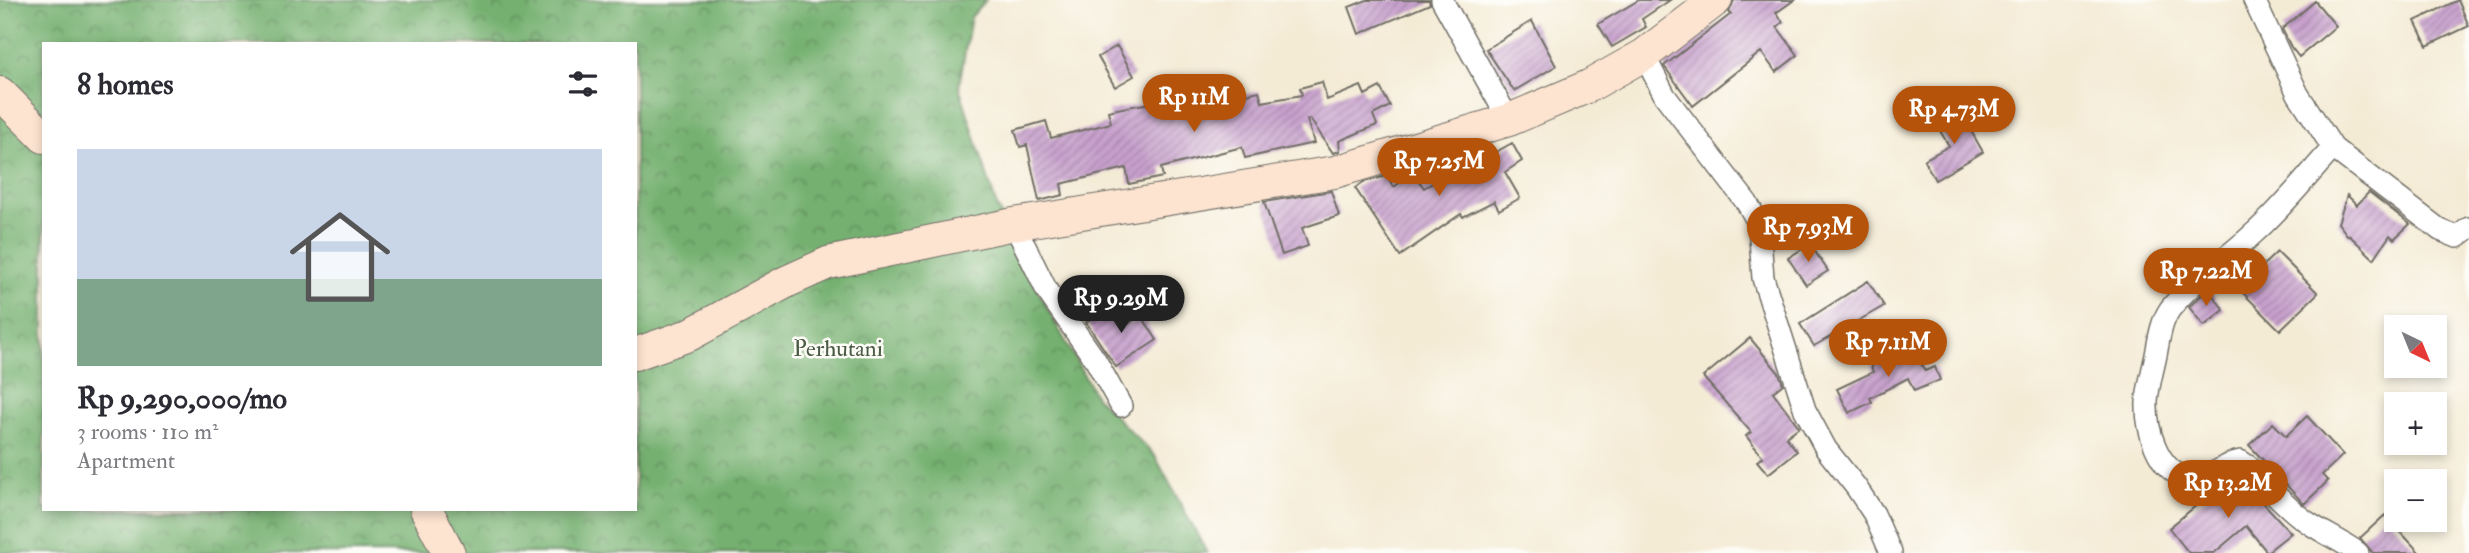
<!DOCTYPE html>
<meta charset="utf-8">
<style>
body{margin:0;font-family:"IM FELL Double Pica",serif;background:#f7f7f7;color:#2b2b33;height:100vh;display:flex;flex-direction:column;font-size:26px;white-space:nowrap}
*{box-sizing:border-box;margin:0}
p{font-size:23px;color:#7c7c81}
.icon{flex:none;width:38px;height:38px;fill:none;stroke:currentColor;stroke-width:2;stroke-linecap:round;stroke-linejoin:round}
.map{position:relative;flex:1;overflow:hidden}
.side{position:absolute;left:42px;top:42px;width:595px;height:469px;display:flex;flex-direction:column;background:#fff;border-radius:0px;box-shadow:0 4px 10px #0003}
.side>*{flex:none}
.needle{width:46px;rotate:137deg}
.buttons{position:absolute;left:2384px;top:315px;display:grid;gap:14px}
.buttons a{display:grid;place-items:center;width:63px;height:63px;border-radius:0px;background:#fff;box-shadow:0 4px 10px #0003;font-size:35px}
.price{position:absolute;translate:-50% -60px;padding:0 16px;border-radius:24px;background:#b45309;color:#fff;font-size:23px;line-height:46px;filter:drop-shadow(0 2px 4px #0008)}
.price::after{content:'';position:absolute;left:50%;top:42px;width:21px;height:16px;margin-left:-10px;background:inherit;clip-path:polygon(0 0,100% 0,50% 100%)}
.price.selected{background:#222;color:#fff}
ul{padding:0;list-style:none}
li{display:grid;align-content:center;gap:14px;height:371px;padding:0 35px}
li+li{border-top:2px solid #e1e1e2}
li span{display:grid;place-items:center;height:217px;border-radius:0px;color:#555}
li>.icon{margin-inline-start:auto}
span .icon{width:126px;height:126px;fill:#fffc;stroke-width:1}
li b{font-size:30px}
h2{display:flex;justify-content:space-between;align-items:center;height:84px;padding:0 35px;font-size:30px}
.map>svg:first-child{display:block}
.forest{fill:url(#forest-crowns);stroke:#506e4e;stroke-width:2;fill-rule:evenodd}
.building{fill:url(#building-hatch)}
.lines{fill:none;stroke-linecap:round;stroke-linejoin:round}
.street-casing{stroke:#716e66;stroke-width:24}
.secondary-casing{stroke:#716e66;stroke-width:34}
.street{stroke:#fff;stroke-width:21}
.secondary{stroke:#fde4d1;stroke-width:32}
.labels{text-anchor:middle;stroke-width:5;stroke-linejoin:round;paint-order:stroke}
.park-label{font-size:23px;fill:#4a5c45;stroke:#fdfcf7}
</style>
<div class="map">
<svg width="2469" height="553" viewBox="0 0 2469 553">
<defs>
<pattern id="forest-crowns" width="20" height="18" patternUnits="userSpaceOnUse" patternTransform="scale(1.75)"><rect width="20" height="18" fill="#75b070"/><path d="M2 6a3 3 0 1 1 6 0M12 15a3 3 0 1 1 6 0" fill="none" stroke="#608f5c"/></pattern>
<pattern id="building-hatch" width="6" height="6" patternUnits="userSpaceOnUse" patternTransform="scale(1.75)"><rect width="6" height="6" fill="#c8a1cd"/><path d="M-1 1l2-2M0 6l6-6M5 7l2-2" fill="none" stroke="#a383a7"/></pattern>
</defs>
<rect width="100%" height="100%" fill="#fdfcf7"/>
<filter id="ink" filterUnits="userSpaceOnUse"><feTurbulence type="fractalNoise" baseFrequency=".0143" numOctaves="2"/><feDisplacementMap in="SourceGraphic" scale="14" xChannelSelector="R" yChannelSelector="G"/><feConvolveMatrix kernelMatrix="1 2 1 2 8 2 1 2 1" color-interpolation-filters="sRGB"/></filter>
<filter id="wash" filterUnits="userSpaceOnUse"><feTurbulence type="fractalNoise" baseFrequency=".00686" numOctaves="4" result="noise"/><feDisplacementMap in="SourceGraphic" scale="28" xChannelSelector="R" yChannelSelector="G"/><feGaussianBlur stdDeviation="1.57" result="paint"/><feColorMatrix in="noise" values="0 0 0 0 0 0 0 0 0 0 0 0 0 0 0 0 0 1.4 0 .05"/><feComposite in="paint" operator="in"/></filter>
<g filter="url(#wash)">
<rect width="100%" height="100%" fill="#f4ebd5"/>
<path class="forest" d="M0,0H986L971,17L959,86L997,207L1026,269L1096,397L1155,456L1207,553H0ZM44,44H635V509H44Z"/>
<g id="blocks">
<path class="building" d="M1367,0H1429L1430,4L1359,34L1349,7Z
M1639,0H1670L1642,19L1646,27L1612,47L1598,24Z
M1734,0H1794L1776,13L1783,22L1777,27L1798,55L1776,72L1761,52L1693,106L1664,66L1731,14L1729,12Z
M2458,0L2469,26L2427,46L2415,21Z
M2315,1L2336,26L2299,57L2291,47L2282,29Z
M1532,21L1556,66L1514,91L1486,49Z
M1117,46L1134,76L1115,87L1098,57Z
M1322,82L1327,100L1361,86L1365,95L1380,87L1390,106L1373,115L1377,125L1339,141L1340,151L1333,153L1310,119L1307,120L1314,143L1245,158L1242,147L1161,168L1163,177L1129,184L1126,168L1061,184L1063,195L1039,201L1027,145L1020,147L1015,130L1046,121L1051,138L1111,123L1108,111L1127,107L1175,99V105L1217,95L1218,101L1259,91L1262,102L1302,95L1300,88Z
M1959,110L1983,152L1935,180L1924,160L1949,146L1936,124Z
M1512,143L1522,161L1505,172L1520,198L1499,210L1494,201L1463,217L1461,214L1400,256L1355,188L1364,182L1387,176L1394,187L1413,173L1424,188L1492,149L1494,153Z
M1331,191L1339,216L1302,228L1308,246L1282,255L1264,202Z
M2369,192L2410,224L2394,239L2390,235L2374,259L2349,235L2348,236L2338,223L2347,195L2357,205Z
M1810,244L1828,271L1806,285L1788,258Z
M2277,252L2318,293L2280,330L2233,283L2251,265L2257,271Z
M1868,281L1884,306L1814,346L1800,324Z
M2208,289L2224,310L2204,326L2189,307Z
M1114,304L1128,324L1141,315L1157,340L1116,367L1086,322Z
M1750,338L1779,373L1783,384L1773,392L1799,427L1786,437L1797,451L1768,474L1757,461L1763,457L1746,436L1751,432L1703,377Z
M1912,345L1925,371L1935,367L1940,380L1914,391L1908,378L1870,398L1872,402L1849,413L1837,389L1873,372L1871,366Z
M2307,416L2343,455L2322,475L2328,481L2304,504L2249,445L2273,423L2286,436Z
M2238,475L2291,533L2267,552L2246,526L2214,553H2189L2169,528L2215,490L2214,488Z
M2385,515L2408,540L2420,553H2373L2360,538Z"/>
</g>
</g>
<g filter="url(#ink)">
<use href="#blocks" fill-opacity="0" stroke="#716e66" stroke-width="2"/>
<g class="lines">
<defs>
<path id="street" d="M1442,0L1509,120
M2254,0L2298,94L2333,148L2440,230L2457,237L2469,228
M1644,55L1665,96L1747,203L1759,224L1763,278L1805,410L1826,449L1856,487L1874,514L1891,553
M2333,148C2307,176 2282,209 2253,234C2226,259 2193,280 2170,309C2161,322 2159,339 2156,355C2153,370 2148,386 2147,402C2146,429 2157,469 2186,478C2208,484 2221,464 2240,461L2248,466C2266,484 2282,504 2303,519C2320,532 2341,540 2358,553
M1014,224L1047,291L1096,361L1121,406"/>
<path id="secondary" d="M0,93L44,137
M635,354L689,335L786,282L828,263L1014,224L1335,172L1509,120L1589,86L1644,55L1716,0
M426,509L449,553"/>
</defs>
<use href="#street" class="street-casing"/>
<use href="#secondary" class="secondary-casing"/>
<use href="#street" class="street"/>
<use href="#secondary" class="secondary"/>
</g>
</g>
<g class="labels">
<g class="park-label">
<text x="838" y="356">Perhutani</text>
</g>
</g>
</svg>
<div class="buttons">
<a><svg class="needle" viewBox="-14 -14 28 28"><path d="M0-13l5 13h-10z" fill="#e53935"/><path d="M0 13l5-13h-10z" fill="#7c7c81"/></svg></a>
<a>+</a>
<a>−</a>
</div>
<b class="price" style="left:1194px;top:134px">Rp 11M</b>
<b class="price" style="left:1954px;top:146px">Rp 4.73M</b>
<b class="price" style="left:1439px;top:198px">Rp 7.25M</b>
<b class="price" style="left:1808px;top:264px">Rp 7.93M</b>
<b class="price" style="left:2206px;top:308px">Rp 7.22M</b>
<b class="price selected" style="left:1121px;top:335px">Rp 9.29M</b>
<b class="price" style="left:1888px;top:379px">Rp 7.11M</b>
<b class="price" style="left:2228px;top:520px">Rp 13.2M</b>
<section class="side">
<h2>8 homes<svg class="icon" aria-label="filters" viewBox="0 0 24 24"><path d="M4 7h16M4 17h16"/><circle cx="9" cy="7" r="2"/><circle cx="15" cy="17" r="2"/></svg></h2>
<ul>
<li><span style="background:linear-gradient(#c9d6e8 60%,#7fa58c 0)"><svg class="icon" aria-label="home" viewBox="0 0 24 24"><path d="M3 11l9-7 9 7M6 9v11h12V9"/></svg></span><div><b>Rp 9,290,000/mo</b><p>3 rooms · 110 m²</p><p>Apartment</p></div></li>
</ul>
</section>
</div>
